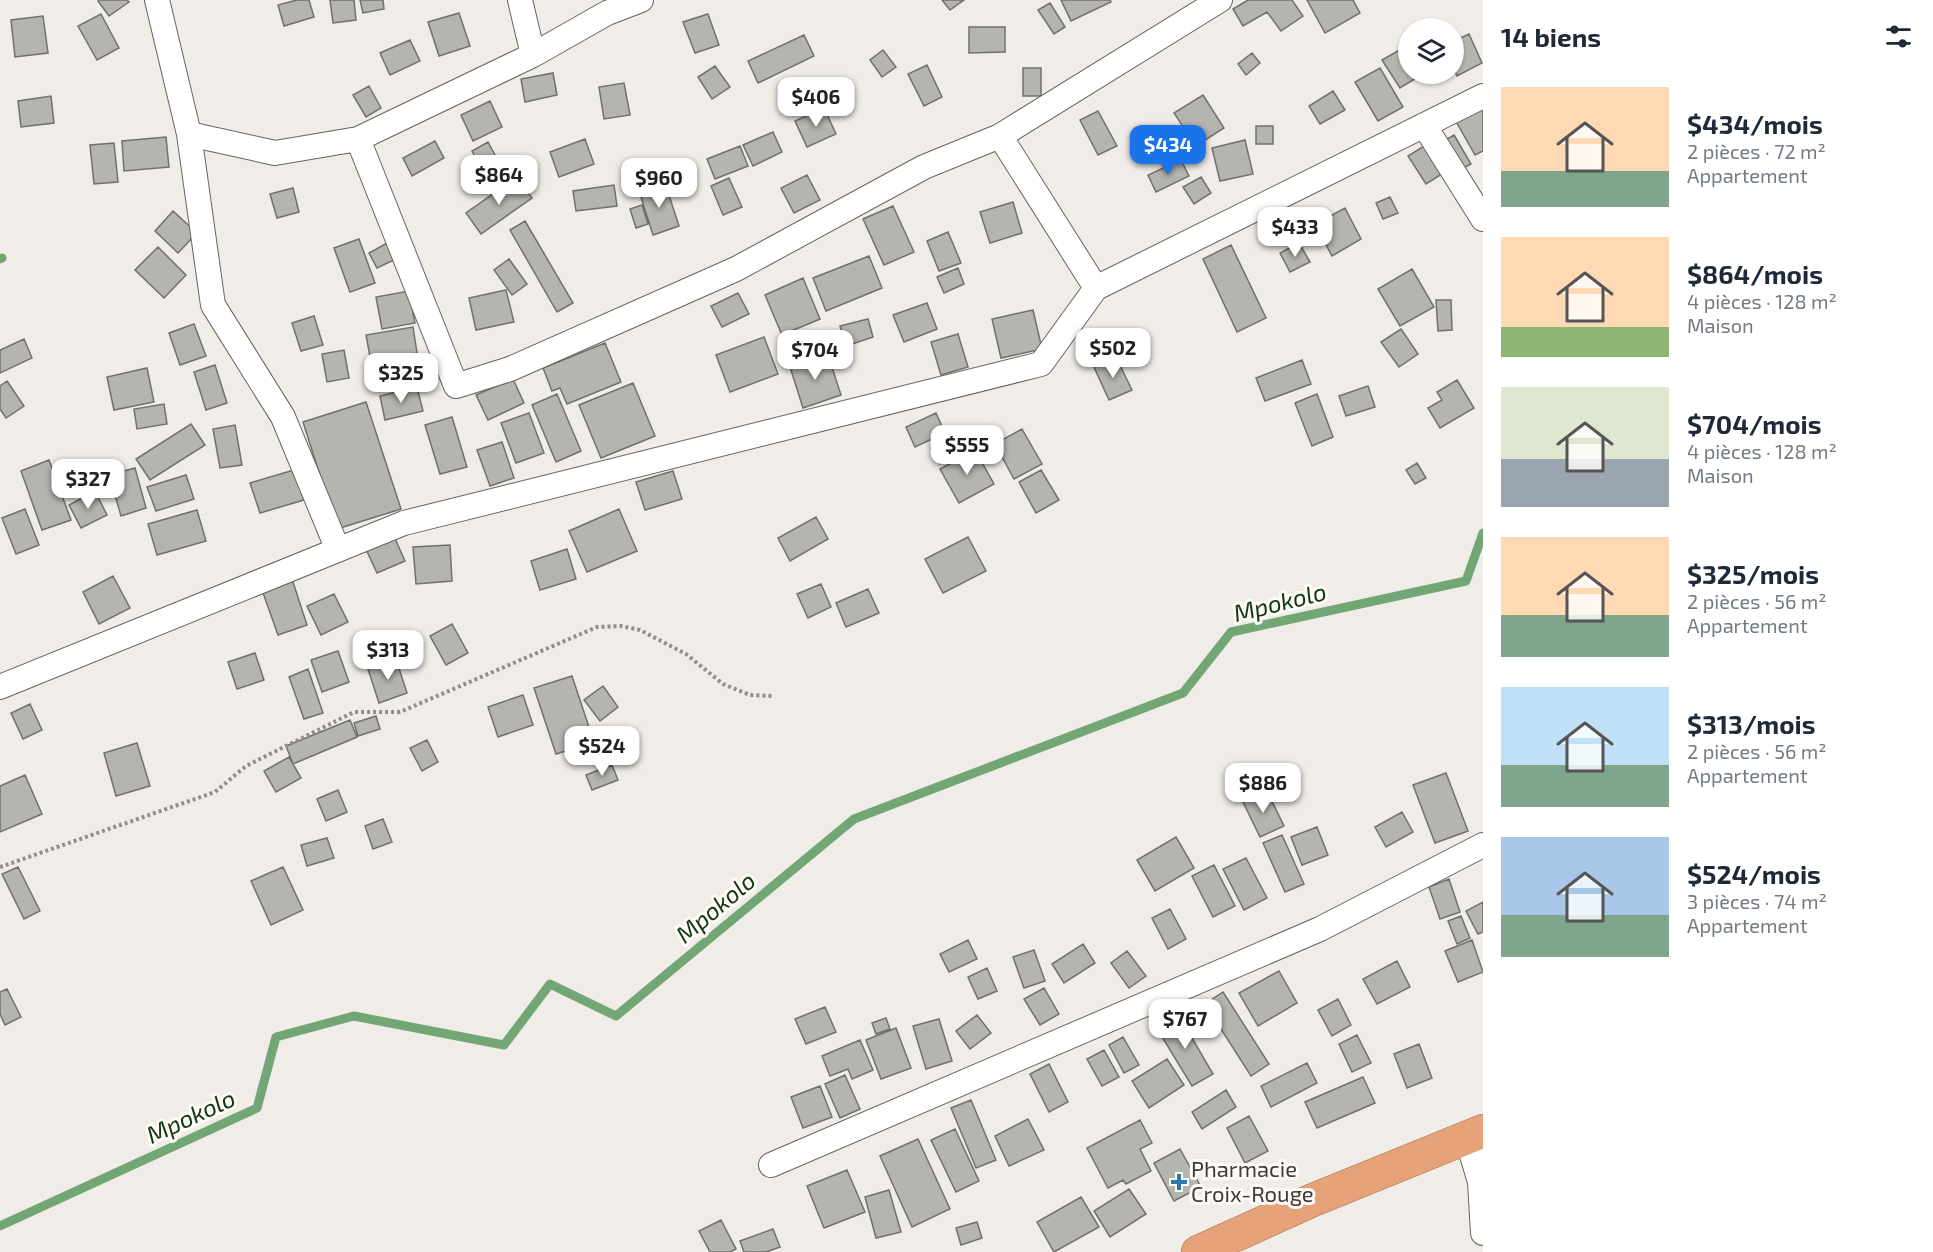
<!DOCTYPE html>
<html lang="fr">
<meta charset="utf-8">
<style>
body{margin:0;font-family:"Exo 2",sans-serif;background:#f2f2f3;color:#1f2937;height:100vh;display:flex;flex-direction:column;font-size:22px;white-space:nowrap}
*{box-sizing:border-box;margin:0}
p{font-size:20px;color:#747a83}
.icon{flex:none;width:33px;height:33px;fill:none;stroke:currentColor;stroke-width:2;stroke-linecap:round;stroke-linejoin:round}
.map{position:relative;flex:1;overflow:hidden}
.details{display:flex;flex-direction:column;background:#fff;width:450px}
.details>*{flex:none}
.controls{position:absolute;left:1398px;top:18px;display:grid;gap:12px}
.controls a{display:grid;place-items:center;width:66px;height:66px;border-radius:50%;background:#fff;box-shadow:0 2px 4px #0004;font-size:30px}
.price{position:absolute;translate:-50% -51px;padding:0 14px;border-radius:12px;background:#fff;color:#222;font-size:20px;line-height:39px;filter:drop-shadow(0 2px 3px #0008)}
.price::after{content:'';position:absolute;left:50%;top:36px;width:18px;height:14px;margin-left:-9px;background:inherit;clip-path:polygon(0 0,100% 0,50% 100%)}
.price.selected{background:#1a73e8;color:#fff}
ul{padding:0;list-style:none}
li{display:flex;align-items:center;gap:18px;height:150px;padding:0 18px}
li span{display:grid;place-items:center;flex:none;width:168px;height:120px;border-radius:0px;color:#555}
li>.icon{margin-inline-start:auto}
span .icon{width:72px;height:72px;fill:#fffc;stroke-width:1}
li b{font-size:26px}
h2{display:flex;justify-content:space-between;align-items:center;height:72px;padding:0 18px;font-size:26px}
main{display:flex;flex:1;min-height:0}
.map>svg:first-child{display:block}
.lines{fill:none;stroke-linecap:round;stroke-linejoin:round}
.stream{stroke:#72a674;stroke-width:9}
.building{fill:#b4b5af;stroke:#70716c;stroke-width:1.5}
.minor-casing{stroke:#66645f;stroke-width:26}
.trunk-casing{stroke:#a6704e;stroke-width:34}
.path{stroke:#918f8b;stroke-width:4;stroke-dasharray:3 3;stroke-linecap:butt}
.minor{stroke:#fff;stroke-width:24}
.trunk{stroke:#e6a37a;stroke-width:33}
.poi-dot{fill:#297bac;stroke:#fefbf5;stroke-width:2}
.labels{text-anchor:middle;stroke-width:6;stroke-linejoin:round;paint-order:stroke}
.poi-label{font-size:22px;fill:#3d3c3a;stroke:#fefbf5;text-anchor:start}
.water-label{font-size:24px;font-style:italic;fill:#113716;stroke:#fefbf5}
</style>
<main>
<div class="map">
<svg width="1483" height="1252" viewBox="0 0 1483 1252">
<rect width="100%" height="100%" fill="#f0ede8"/>
<g class="lines">
<path class="stream" d="M0,259L2,258
M0,1226L257,1108L276,1037L354,1016L504,1045L550,984L616,1016L854,819L1183,693L1231,632L1466,581L1483,533"/>
</g>
<path class="building" d="M99,0H127L129,2L109,16L98,1Z
M297,0H309L314,17L284,26L278,5Z
M330,0H354L356,20L333,23Z
M360,0H383L384,9L363,13Z
M942,0H964L950,10Z
M1061,0H1110L1111,2L1071,21Z
M1248,0H1292L1303,16L1281,31L1267,12L1243,26L1233,9Z
M1307,0H1353L1360,13L1325,33Z
M1050,3L1065,27L1054,34L1038,10Z
M459,13L470,46L439,56L428,22Z
M101,14L119,48L97,60L78,26Z
M708,14L719,45L695,53L683,22Z
M43,16L48,53L15,57L11,20Z
M969,27H1005V52L969,53Z
M1469,34L1482,63L1457,76L1454,69V41Z
M804,35L814,56L758,83L748,61Z
M410,40L420,61L390,75L380,53Z
M1401,49L1408,61V74H1416L1418,77L1400,88L1382,60Z
M883,50L896,67L882,77L870,60Z
M1252,53L1260,63L1246,75L1238,64Z
M927,65L942,97L924,106L908,74Z
M715,66L730,87L712,99L698,77Z
M1023,68H1041V96H1023Z
M1380,68L1403,107L1378,121L1355,82Z
M553,73L557,95L525,102L521,79Z
M802,80L817,104L798,115L784,91Z
M624,83L630,115L604,119L599,87Z
M369,86L381,108L366,117L353,95Z
M1333,91L1345,110L1320,124L1309,106Z
M1203,95L1224,128L1196,146L1174,113Z
M51,96L54,123L21,127L18,101Z
M1483,100V151L1475,155L1453,116Z
M490,101L502,127L473,141L461,115Z
M824,108L836,134L807,147L795,121Z
M1098,111L1117,146L1098,155L1080,120Z
M1256,126H1273V144H1256Z
M773,132L782,152L753,166L743,145Z
M1454,135L1471,164L1457,172L1440,143Z
M166,137L169,167L124,171L122,141Z
M585,139L594,164L559,177L550,152Z
M1245,140L1253,174L1220,181L1212,148Z
M435,141L444,158L412,176L403,158Z
M488,142L508,179L492,187L472,151Z
M114,143L118,182L94,184L90,145Z
M740,146L748,166L715,179L707,159Z
M1424,146L1442,174L1426,184L1408,156Z
M1181,160L1189,176L1156,192L1148,175Z
M807,175L820,200L794,213L781,188Z
M517,177L532,198L481,234L466,213Z
M1201,177L1211,193L1194,204L1183,187Z
M729,178L742,207L723,215L711,186Z
M665,183L679,226L653,235L639,191Z
M614,185L617,206L576,211L573,191Z
M293,188L299,212L277,218L270,194Z
M1390,197L1398,213L1383,219L1376,203Z
M1013,202L1022,233L990,243L980,212Z
M642,205L648,224L636,228L630,209Z
M893,206L914,252L884,265L863,219Z
M1345,208L1361,239L1332,256L1315,224Z
M173,211L197,233L178,253L155,231Z
M525,221L573,303L557,312L510,230Z
M948,232L961,263L939,271L927,241Z
M359,239L375,283L350,292L334,248Z
M387,243L396,259L377,268L369,253Z
M1299,243L1310,262L1290,272L1280,253Z
M1231,245L1266,318L1237,332L1203,259Z
M158,247L186,275L164,298L135,270Z
M869,256L882,288L826,311L813,278Z
M509,259L527,284L512,295L494,270Z
M958,268L964,284L944,293L937,277Z
M1412,269L1434,307L1400,326L1378,289Z
M803,278L820,319L782,335L765,295Z
M506,290L514,322L476,330L469,298Z
M409,291L415,323L382,329L376,297Z
M738,293L749,314L722,327L711,306Z
M1436,300H1451L1452,330L1438,331Z
M927,303L937,329L904,342L893,315Z
M1033,310L1042,349L1001,358L992,319Z
M314,316L323,345L301,351L292,323Z
M868,319L873,337L846,346L840,326Z
M194,324L206,356L180,365L169,333Z
M413,327L417,353L371,362L366,335Z
M1401,329L1418,354L1399,367L1381,342Z
M958,334L968,367L941,375L931,342Z
M764,337L778,374L730,392L716,355Z
M24,339L32,358L0,373V350Z
M605,343L621,382L567,404L560,388L552,391L543,368Z
M344,350L349,378L327,382L322,354Z
M828,355L841,395L803,408L790,367Z
M1116,357L1132,390L1109,400L1094,367Z
M1302,360L1311,384L1265,401L1256,378Z
M215,365L227,403L206,410L194,372Z
M147,368L154,402L114,410L107,377Z
M513,379L524,403L488,420L476,395Z
M1457,380L1474,408L1440,428L1428,408L1442,400L1437,392Z
M7,381L24,406L6,418L0,409V386Z
M633,383L655,436L601,458L579,405Z
M1368,386L1375,407L1346,416L1339,396Z
M417,387L423,411L385,420L380,396Z
M557,394L581,451L556,462L532,405Z
M1317,394L1333,437L1312,446L1295,403Z
M366,402L401,509L337,529L303,422Z
M164,404L167,424L137,429L134,409Z
M529,413L544,453L516,463L501,423Z
M936,413L945,433L915,447L906,427Z
M452,417L467,467L440,474L425,425Z
M191,424L205,445L150,480L136,459Z
M235,425L242,465L220,468L213,429Z
M1022,429L1042,464L1014,479L995,444Z
M960,432L969,448L940,464L931,448Z
M502,442L514,478L490,486L477,450Z
M975,450L994,484L959,503L940,469Z
M49,460L71,520L42,530L21,471Z
M1417,463L1426,478L1415,484L1406,470Z
M135,468L146,508L121,516L109,475Z
M294,470L304,500L260,513L250,483Z
M1041,470L1059,500L1036,513L1019,482Z
M673,471L682,499L645,510L636,482Z
M186,475L194,499L156,511L147,487Z
M95,491L107,515L81,528L69,505Z
M25,509L39,545L16,554L2,518Z
M619,509L637,551L587,572L569,531Z
M197,510L206,541L157,555L148,524Z
M816,517L828,539L790,561L778,538Z
M393,534L405,561L377,573L365,547Z
M968,537L986,571L943,593L925,559Z
M450,545L452,581L416,584L413,547Z
M567,549L576,579L540,590L531,561Z
M113,576L130,608L99,624L83,592Z
M292,579L307,625L278,635L262,590Z
M821,584L831,607L808,618L797,594Z
M868,589L879,613L846,627L836,603Z
M334,594L348,622L321,635L307,606Z
M452,624L468,653L446,665L430,636Z
M338,651L349,682L322,692L311,660Z
M255,653L264,680L237,689L228,662Z
M396,659L407,693L379,703L368,669Z
M308,669L323,713L304,719L289,677Z
M572,676L594,742L556,754L534,688Z
M603,686L618,707L600,721L584,700Z
M523,695L533,725L498,737L488,707Z
M30,704L42,730L23,739L11,713Z
M376,716L380,729L358,736L354,723Z
M350,720L357,737L293,764L286,746Z
M427,740L438,762L422,771L410,748Z
M137,743L150,786L116,796L104,753Z
M289,757L301,778L276,792L264,771Z
M612,765L618,780L592,790L586,775Z
M1446,773L1468,831L1435,843L1413,785Z
M25,775L42,814L0,832V786Z
M338,790L347,812L326,821L317,799Z
M1267,791L1284,826L1260,837L1243,802Z
M1402,812L1413,832L1386,847L1375,827Z
M383,819L392,842L373,849L365,826Z
M1317,827L1328,855L1302,865L1291,837Z
M1282,835L1304,884L1285,892L1263,843Z
M1176,837L1194,868L1155,891L1137,860Z
M327,838L334,858L307,866L301,845Z
M1246,858L1267,898L1244,910L1223,869Z
M1214,865L1235,906L1213,917L1192,876Z
M18,867L40,911L24,919L2,874Z
M283,867L303,910L271,925L251,881Z
M1449,879L1460,912L1440,919L1429,887Z
M1483,902V932L1478,934L1466,911Z
M1170,909L1186,939L1168,949L1152,918Z
M1461,916L1470,938L1457,944L1448,921Z
M968,940L977,959L949,972L940,954Z
M1472,940L1483,972L1458,982L1445,951Z
M1083,944L1095,963L1064,983L1052,964Z
M1034,950L1045,981L1024,988L1013,957Z
M1127,951L1146,976L1129,988L1111,963Z
M1397,961L1410,987L1377,1004L1363,979Z
M987,968L997,991L978,999L968,977Z
M1279,971L1297,1003L1258,1026L1239,993Z
M1044,988L1059,1014L1040,1025L1024,999Z
M7,989L21,1017L5,1025L0,1014V992Z
M1223,992L1269,1064L1251,1076L1205,1004Z
M1338,999L1351,1025L1332,1036L1318,1010Z
M825,1007L836,1032L806,1044L795,1019Z
M1178,1014L1213,1074L1192,1086L1156,1027Z
M977,1015L991,1033L970,1049L956,1031Z
M886,1018L890,1029L876,1034L872,1023Z
M939,1019L952,1061L926,1069L913,1026Z
M896,1028L911,1068L881,1079L866,1040Z
M1357,1035L1371,1063L1352,1072L1339,1044Z
M1123,1037L1139,1065L1124,1073L1109,1045Z
M860,1040L873,1070L852,1079L848,1069L830,1076L822,1056Z
M1419,1044L1432,1078L1407,1088L1394,1054Z
M1104,1050L1119,1077L1102,1086L1087,1059Z
M1167,1059L1184,1085L1149,1108L1132,1081Z
M1307,1063L1317,1083L1271,1107L1261,1086Z
M1049,1064L1068,1102L1049,1112L1030,1074Z
M845,1075L860,1109L840,1118L825,1084Z
M1363,1077L1375,1103L1317,1128L1305,1102Z
M820,1086L832,1117L803,1128L791,1097Z
M1226,1090L1236,1107L1202,1129L1192,1112Z
M971,1100L996,1160L976,1168L951,1108Z
M1249,1116L1268,1151L1245,1163L1227,1128Z
M1028,1119L1044,1150L1009,1166L995,1136Z
M1140,1120L1152,1143L1140,1149L1151,1171L1126,1184L1123,1180L1108,1188L1087,1148Z
M955,1129L979,1181L956,1192L931,1140Z
M918,1139L950,1209L912,1227L880,1156Z
M1180,1149L1201,1187L1174,1201L1154,1163Z
M847,1170L865,1212L824,1228L807,1186Z
M1129,1189L1146,1214L1110,1237L1094,1211Z
M889,1190L901,1232L876,1238L865,1197Z
M1081,1197L1099,1227L1054,1252L1037,1222Z
M721,1220L736,1249L730,1252H710L699,1231Z
M977,1222L982,1238L961,1245L956,1228Z
M773,1229L780,1247L766,1252H744L740,1241Z"/>
<g class="lines">
<defs>
<path id="minor" d="M157,0L189,134L213,305L283,417L338,550
M520,0L533,55
M1424,125L1483,219
M189,134L275,153L358,139L456,386L510,369L736,269L924,167L1000,136L1220,0
M1000,136L1096,288L1483,96
M358,139L533,55L607,13L641,0
M0,687L404,523L1041,364L1096,288
M1467,1138L1480,1182L1483,1233
M771,1165L1320,929L1483,845"/>
<path id="trunk" d="M1198,1252L1313,1200L1483,1131"/>
</defs>
<use href="#minor" class="minor-casing"/>
<use href="#trunk" class="trunk-casing"/>
<path class="path" d="M0,867L215,792L246,766L354,712H400L597,627L621,626L640,630L686,654L723,684L750,695L774,696"/>
<use href="#minor" class="minor"/>
<use href="#trunk" class="trunk"/>
</g>
<path class="poi-dot" d="M1176 1173h6v6h6v6h-6v6h-6v-6h-6v-6h6z"/>
<g class="labels">
<g class="poi-label">
<text x="1191" y="1177">Pharmacie<tspan x="1191" dy="25">Croix-Rouge</tspan></text>
</g>
<g class="water-label">
<text transform="translate(1280 603) rotate(-14)" y="8">Mpokolo</text>
<text transform="translate(716 908) rotate(-40)" y="8">Mpokolo</text>
<text transform="translate(191 1117) rotate(-25)" y="8">Mpokolo</text>
</g>
</g>
</svg>
<div class="controls">
<a><svg class="icon" aria-label="layers" viewBox="0 0 24 24"><path d="M12 4l9 5-9 5-9-5zM3 14l9 5 9-5"/></svg></a>
</div>
<b class="price" style="left:816px;top:128px">$406</b>
<b class="price selected" style="left:1168px;top:176px">$434</b>
<b class="price" style="left:499px;top:206px">$864</b>
<b class="price" style="left:659px;top:209px">$960</b>
<b class="price" style="left:1295px;top:258px">$433</b>
<b class="price" style="left:1113px;top:379px">$502</b>
<b class="price" style="left:815px;top:381px">$704</b>
<b class="price" style="left:401px;top:404px">$325</b>
<b class="price" style="left:967px;top:476px">$555</b>
<b class="price" style="left:88px;top:510px">$327</b>
<b class="price" style="left:388px;top:681px">$313</b>
<b class="price" style="left:602px;top:777px">$524</b>
<b class="price" style="left:1263px;top:814px">$886</b>
<b class="price" style="left:1185px;top:1050px">$767</b>
</div>
<section class="details">
<h2>14 biens<svg class="icon" aria-label="filters" viewBox="0 0 24 24"><path d="M4 7h16M4 17h16"/><circle cx="9" cy="7" r="2"/><circle cx="15" cy="17" r="2"/></svg></h2>
<ul>
<li><span style="background:linear-gradient(#ffd9b3 70%,#7fa58c 0)"><svg class="icon" aria-label="home" viewBox="0 0 24 24"><path d="M3 11l9-7 9 7M6 9v11h12V9"/></svg></span><div><b>$434/mois</b><p>2 pièces · 72 m²</p><p>Appartement</p></div></li>
<li><span style="background:linear-gradient(#ffd9b3 75%,#8fb573 0)"><svg class="icon" aria-label="home" viewBox="0 0 24 24"><path d="M3 11l9-7 9 7M6 9v11h12V9"/></svg></span><div><b>$864/mois</b><p>4 pièces · 128 m²</p><p>Maison</p></div></li>
<li><span style="background:linear-gradient(#dfe7d0 60%,#9aa5b1 0)"><svg class="icon" aria-label="home" viewBox="0 0 24 24"><path d="M3 11l9-7 9 7M6 9v11h12V9"/></svg></span><div><b>$704/mois</b><p>4 pièces · 128 m²</p><p>Maison</p></div></li>
<li><span style="background:linear-gradient(#ffd9b3 65%,#7fa58c 0)"><svg class="icon" aria-label="home" viewBox="0 0 24 24"><path d="M3 11l9-7 9 7M6 9v11h12V9"/></svg></span><div><b>$325/mois</b><p>2 pièces · 56 m²</p><p>Appartement</p></div></li>
<li><span style="background:linear-gradient(#bfe0f5 65%,#7fa58c 0)"><svg class="icon" aria-label="home" viewBox="0 0 24 24"><path d="M3 11l9-7 9 7M6 9v11h12V9"/></svg></span><div><b>$313/mois</b><p>2 pièces · 56 m²</p><p>Appartement</p></div></li>
<li><span style="background:linear-gradient(#a9c7e8 65%,#7fa58c 0)"><svg class="icon" aria-label="home" viewBox="0 0 24 24"><path d="M3 11l9-7 9 7M6 9v11h12V9"/></svg></span><div><b>$524/mois</b><p>3 pièces · 74 m²</p><p>Appartement</p></div></li>
</ul>
</section>
</main>
